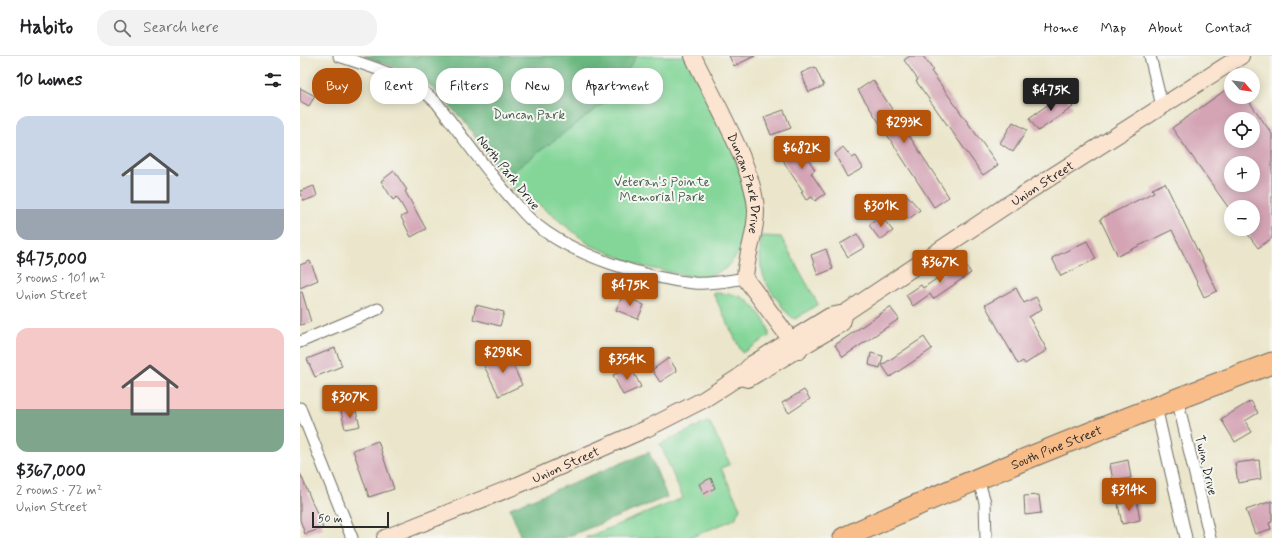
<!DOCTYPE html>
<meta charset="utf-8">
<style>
body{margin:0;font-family:Mynerve,sans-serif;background:#f2f2f2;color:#202124;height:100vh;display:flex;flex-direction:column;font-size:15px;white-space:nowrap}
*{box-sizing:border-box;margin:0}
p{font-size:13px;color:#757577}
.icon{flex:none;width:22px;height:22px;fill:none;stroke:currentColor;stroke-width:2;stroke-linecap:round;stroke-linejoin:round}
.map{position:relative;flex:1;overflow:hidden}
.details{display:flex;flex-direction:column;background:#fff;width:300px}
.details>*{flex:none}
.hud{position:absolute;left:12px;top:12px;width:380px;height:36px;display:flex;gap:8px}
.needle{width:26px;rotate:118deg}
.tools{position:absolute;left:924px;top:12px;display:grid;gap:8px}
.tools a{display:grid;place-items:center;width:36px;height:36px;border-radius:50%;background:#fff;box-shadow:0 2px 10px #0003;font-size:20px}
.scale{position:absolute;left:12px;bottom:10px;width:77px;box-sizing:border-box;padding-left:4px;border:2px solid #2b2b2b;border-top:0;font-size:11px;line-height:14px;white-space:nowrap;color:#2b2b2b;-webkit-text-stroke:3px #f6f6f2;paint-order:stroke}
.price{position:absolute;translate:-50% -34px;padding:0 9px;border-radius:4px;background:#b45309;color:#fff;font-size:13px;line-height:26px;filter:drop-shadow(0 1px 2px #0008)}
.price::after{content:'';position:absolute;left:50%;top:24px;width:12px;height:9px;margin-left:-6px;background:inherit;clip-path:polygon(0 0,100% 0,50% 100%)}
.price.current{background:#222;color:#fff}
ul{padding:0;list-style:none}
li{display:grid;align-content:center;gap:8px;height:212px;padding:0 16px}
li span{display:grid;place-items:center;height:124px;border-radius:12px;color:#555}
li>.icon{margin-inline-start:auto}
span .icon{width:72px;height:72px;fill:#fffc;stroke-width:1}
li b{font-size:17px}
h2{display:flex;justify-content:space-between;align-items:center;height:48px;padding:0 16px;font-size:17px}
.tag{padding:0 14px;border-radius:16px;background:#fff;box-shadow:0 2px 10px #0003;font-size:14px;line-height:36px}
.tag.current{background:#b45309;color:#fff}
header{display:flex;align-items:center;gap:24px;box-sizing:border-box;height:56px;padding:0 20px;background:#fff;border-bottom:1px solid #e0e0e0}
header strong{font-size:19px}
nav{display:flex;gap:22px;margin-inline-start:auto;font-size:14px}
.search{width:280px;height:36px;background:#f2f2f2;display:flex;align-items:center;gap:10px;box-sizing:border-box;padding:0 14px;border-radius:16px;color:#757577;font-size:15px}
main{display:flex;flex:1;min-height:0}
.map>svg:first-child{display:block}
.green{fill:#83d698;stroke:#578062}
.forest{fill:#6ab780;stroke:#4a7156}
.building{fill:#d4a4b5;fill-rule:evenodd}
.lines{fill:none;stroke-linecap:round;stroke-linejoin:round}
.street-casing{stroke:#6e6c63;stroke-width:13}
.secondary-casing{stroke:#6e6c63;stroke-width:18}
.highway-casing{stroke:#6e6c63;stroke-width:23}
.street{stroke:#fff;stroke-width:11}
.secondary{stroke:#fce5d0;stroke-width:16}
.highway{stroke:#f8bd89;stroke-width:21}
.labels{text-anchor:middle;stroke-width:4;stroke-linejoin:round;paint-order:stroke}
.park-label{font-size:13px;fill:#455e4c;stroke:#f6f6f2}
.street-label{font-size:13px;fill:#2b2b2b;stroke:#f6f6f2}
</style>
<header>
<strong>Habito</strong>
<div class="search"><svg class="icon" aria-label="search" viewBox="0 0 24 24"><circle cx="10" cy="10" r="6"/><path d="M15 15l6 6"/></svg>Search here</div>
<nav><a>Home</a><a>Map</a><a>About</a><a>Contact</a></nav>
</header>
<main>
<section class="details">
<h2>10 homes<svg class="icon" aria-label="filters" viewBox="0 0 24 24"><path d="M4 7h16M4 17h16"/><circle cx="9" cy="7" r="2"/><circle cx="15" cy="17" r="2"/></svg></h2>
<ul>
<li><span style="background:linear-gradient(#c9d6e8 75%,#9aa5b1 0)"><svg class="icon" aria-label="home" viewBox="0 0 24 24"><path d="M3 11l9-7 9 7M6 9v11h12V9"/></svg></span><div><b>$475,000</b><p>3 rooms · 101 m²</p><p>Union Street</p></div></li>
<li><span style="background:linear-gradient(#f6c9c9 65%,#7fa58c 0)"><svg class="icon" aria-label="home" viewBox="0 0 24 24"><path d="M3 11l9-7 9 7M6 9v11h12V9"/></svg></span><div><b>$367,000</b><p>2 rooms · 72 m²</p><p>Union Street</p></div></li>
</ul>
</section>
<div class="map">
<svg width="972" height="482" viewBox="0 0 972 482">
<rect width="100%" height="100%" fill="#f6f6f2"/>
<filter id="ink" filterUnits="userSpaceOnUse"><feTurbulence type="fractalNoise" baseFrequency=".025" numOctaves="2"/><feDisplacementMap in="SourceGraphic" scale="8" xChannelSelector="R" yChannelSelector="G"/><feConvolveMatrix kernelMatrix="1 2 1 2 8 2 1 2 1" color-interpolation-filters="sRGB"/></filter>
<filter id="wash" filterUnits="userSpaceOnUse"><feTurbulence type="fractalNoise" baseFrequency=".012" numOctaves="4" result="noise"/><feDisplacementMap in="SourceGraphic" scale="16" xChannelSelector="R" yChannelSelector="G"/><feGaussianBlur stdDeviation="0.9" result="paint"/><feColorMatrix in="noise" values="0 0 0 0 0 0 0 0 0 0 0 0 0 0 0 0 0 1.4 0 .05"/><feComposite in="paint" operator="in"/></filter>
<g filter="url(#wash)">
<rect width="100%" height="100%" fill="#ebe6cb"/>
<path class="green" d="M63,0H385L432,94L444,127L448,148V175L439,197L425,213L407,221L390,220L344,211L290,189L238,148L217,137L204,122L164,65L127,26L92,10Z
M461,180L481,181L518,248L495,263C488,259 484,254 480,247C461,224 458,209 461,180Z
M413,237C439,238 446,239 461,260C466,267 469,271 469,280L442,297Z
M409,365L430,408L421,412L440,452L435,463L389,482H285L383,442L360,388Z"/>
<path class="forest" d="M63,0H337L305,46L204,122L164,65L127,26L92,10Z
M349,396L367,441L264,482H221L210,452Z"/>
<g id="blocks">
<path class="building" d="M429,0H455L434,10Z
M610,0H623L633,14L631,15L698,109L683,119L616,25L618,24L604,4Z
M515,11L524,30L509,36L501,17Z
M573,24L649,141L634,151L558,34Z
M931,30V41H946L972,78V182L958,192L944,173H953V151H928L872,72ZM931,63H953V85H931ZM931,107H953V129H931Z
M0,32L15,40L9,50L0,45Z
M763,38L773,51L738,75L729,62Z
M484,54L491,72L471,79L464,61Z
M713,66L727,74L713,96L700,87Z
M499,84L507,101L515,114L511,117L525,138L515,145L512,141L506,144L501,136L503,135L486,110L479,93Z
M543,91L552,102L556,100L563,112L547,121L535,98Z
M94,115L107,134L105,135L126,173L111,181L101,161L107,158L97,141L93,144L81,125Z
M865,127L917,235L904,241L872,174L818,200L800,163L854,136L852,133Z
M14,130L17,140L4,145L0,135Z
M607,139L620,154L609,163L596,149Z
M581,160L593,175L580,184L569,169Z
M557,178L565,191L548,201L540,188Z
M787,185L796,203L761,220L752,202Z
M526,193L533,213L518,219L511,199Z
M10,205L18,224L0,232V209Z
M663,205L671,217L633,243L630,238L613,250L606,239L621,229L623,232Z
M716,232L724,247L736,241L742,253L729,261L747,294L725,308L723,305L718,308L685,249Z
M0,236H2L11,266L0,269Z
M323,239L344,249L338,263L316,254Z
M176,249L204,256L200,270L173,263Z
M590,251L599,263L543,301L535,289Z
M624,281L632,293L590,321L582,309Z
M35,292L42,310L15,321L7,303Z
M207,296L222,329L199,340L183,308Z
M571,297L583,300L580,312L569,309Z
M369,302L377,315L360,326L352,314Z
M331,311L341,331L323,339L313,319Z
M504,334L510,343L489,357L482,347Z
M951,345L958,357L945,365L952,376L935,386L921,363Z
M55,352L60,370L45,373L41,355Z
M78,385L94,433L69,441L53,394Z
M828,404L831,422L813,425L810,408Z
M959,404L961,423L938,427L935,407Z
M0,417L23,472L5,478L0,464Z
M411,422L415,432L404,438L399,428Z
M739,439L741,457L725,459L724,440Z
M837,445L840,464L822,468L818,448Z
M972,445V466L969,467L971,473L955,478L946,454Z"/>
</g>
</g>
<g filter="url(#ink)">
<use href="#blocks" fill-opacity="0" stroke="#6e6c63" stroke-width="1"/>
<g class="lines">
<defs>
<path id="street" d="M39,0C74,12 110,21 137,47C161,79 184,111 210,141C217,149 224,158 232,165C270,199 345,222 394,227C412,228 428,225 445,222
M850,0L862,50
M0,286L78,253
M877,342L910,482
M856,351L886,482
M0,352L52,482
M678,423L685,446L686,482"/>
<g id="secondary">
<path id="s1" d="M393,0C412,40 455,113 456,155C456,178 446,199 445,222L499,295"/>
<path d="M440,321L448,323L542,267L545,257"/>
<path id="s2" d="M85,482L218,429L346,373L403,344L439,321L452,308L530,260L545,257L704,151L941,0"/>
</g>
<g id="highway">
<path id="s3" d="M544,482C684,417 828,361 972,307"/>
</g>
</defs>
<use href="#street" class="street-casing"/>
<use href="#secondary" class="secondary-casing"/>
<use href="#highway" class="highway-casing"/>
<use href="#street" class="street"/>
<use href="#secondary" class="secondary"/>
<use href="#highway" class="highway"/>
</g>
</g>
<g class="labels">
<g class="park-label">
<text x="229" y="63">Duncan Park</text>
<text x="362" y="130">Veteran's Pointe<tspan x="362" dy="15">Memorial Park</tspan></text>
</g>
<g class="street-label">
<text transform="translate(209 116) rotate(51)" y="5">North Park Drive</text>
<text dy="5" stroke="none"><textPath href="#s2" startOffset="751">Union Street</textPath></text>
<text dy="5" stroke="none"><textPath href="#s1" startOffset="139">Duncan Park Drive</textPath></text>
<text dy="5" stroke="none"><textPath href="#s3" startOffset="231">South Pine Street</textPath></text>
<text dy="5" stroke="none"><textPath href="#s2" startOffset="195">Union Street</textPath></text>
<text transform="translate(907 409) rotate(77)" y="5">Twin Drive</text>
</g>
</g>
</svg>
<div class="tools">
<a><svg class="needle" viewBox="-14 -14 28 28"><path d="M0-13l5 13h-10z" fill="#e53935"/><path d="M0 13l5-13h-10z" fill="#757577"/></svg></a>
<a><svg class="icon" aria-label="locate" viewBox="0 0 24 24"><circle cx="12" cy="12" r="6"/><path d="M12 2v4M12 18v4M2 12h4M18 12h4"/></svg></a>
<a>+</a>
<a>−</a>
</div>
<div class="scale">50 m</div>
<b class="price current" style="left:751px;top:56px">$475K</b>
<b class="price" style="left:604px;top:88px">$293K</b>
<b class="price" style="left:502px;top:114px">$682K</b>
<b class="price" style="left:581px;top:172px">$301K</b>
<b class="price" style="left:640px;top:228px">$367K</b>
<b class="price" style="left:330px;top:251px">$475K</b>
<b class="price" style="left:203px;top:318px">$298K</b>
<b class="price" style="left:327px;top:325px">$354K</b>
<b class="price" style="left:50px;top:363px">$307K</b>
<b class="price" style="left:829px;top:456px">$314K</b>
<div class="hud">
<a class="tag current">Buy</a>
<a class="tag">Rent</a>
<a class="tag">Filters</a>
<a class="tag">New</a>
<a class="tag">Apartment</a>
</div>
</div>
</main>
